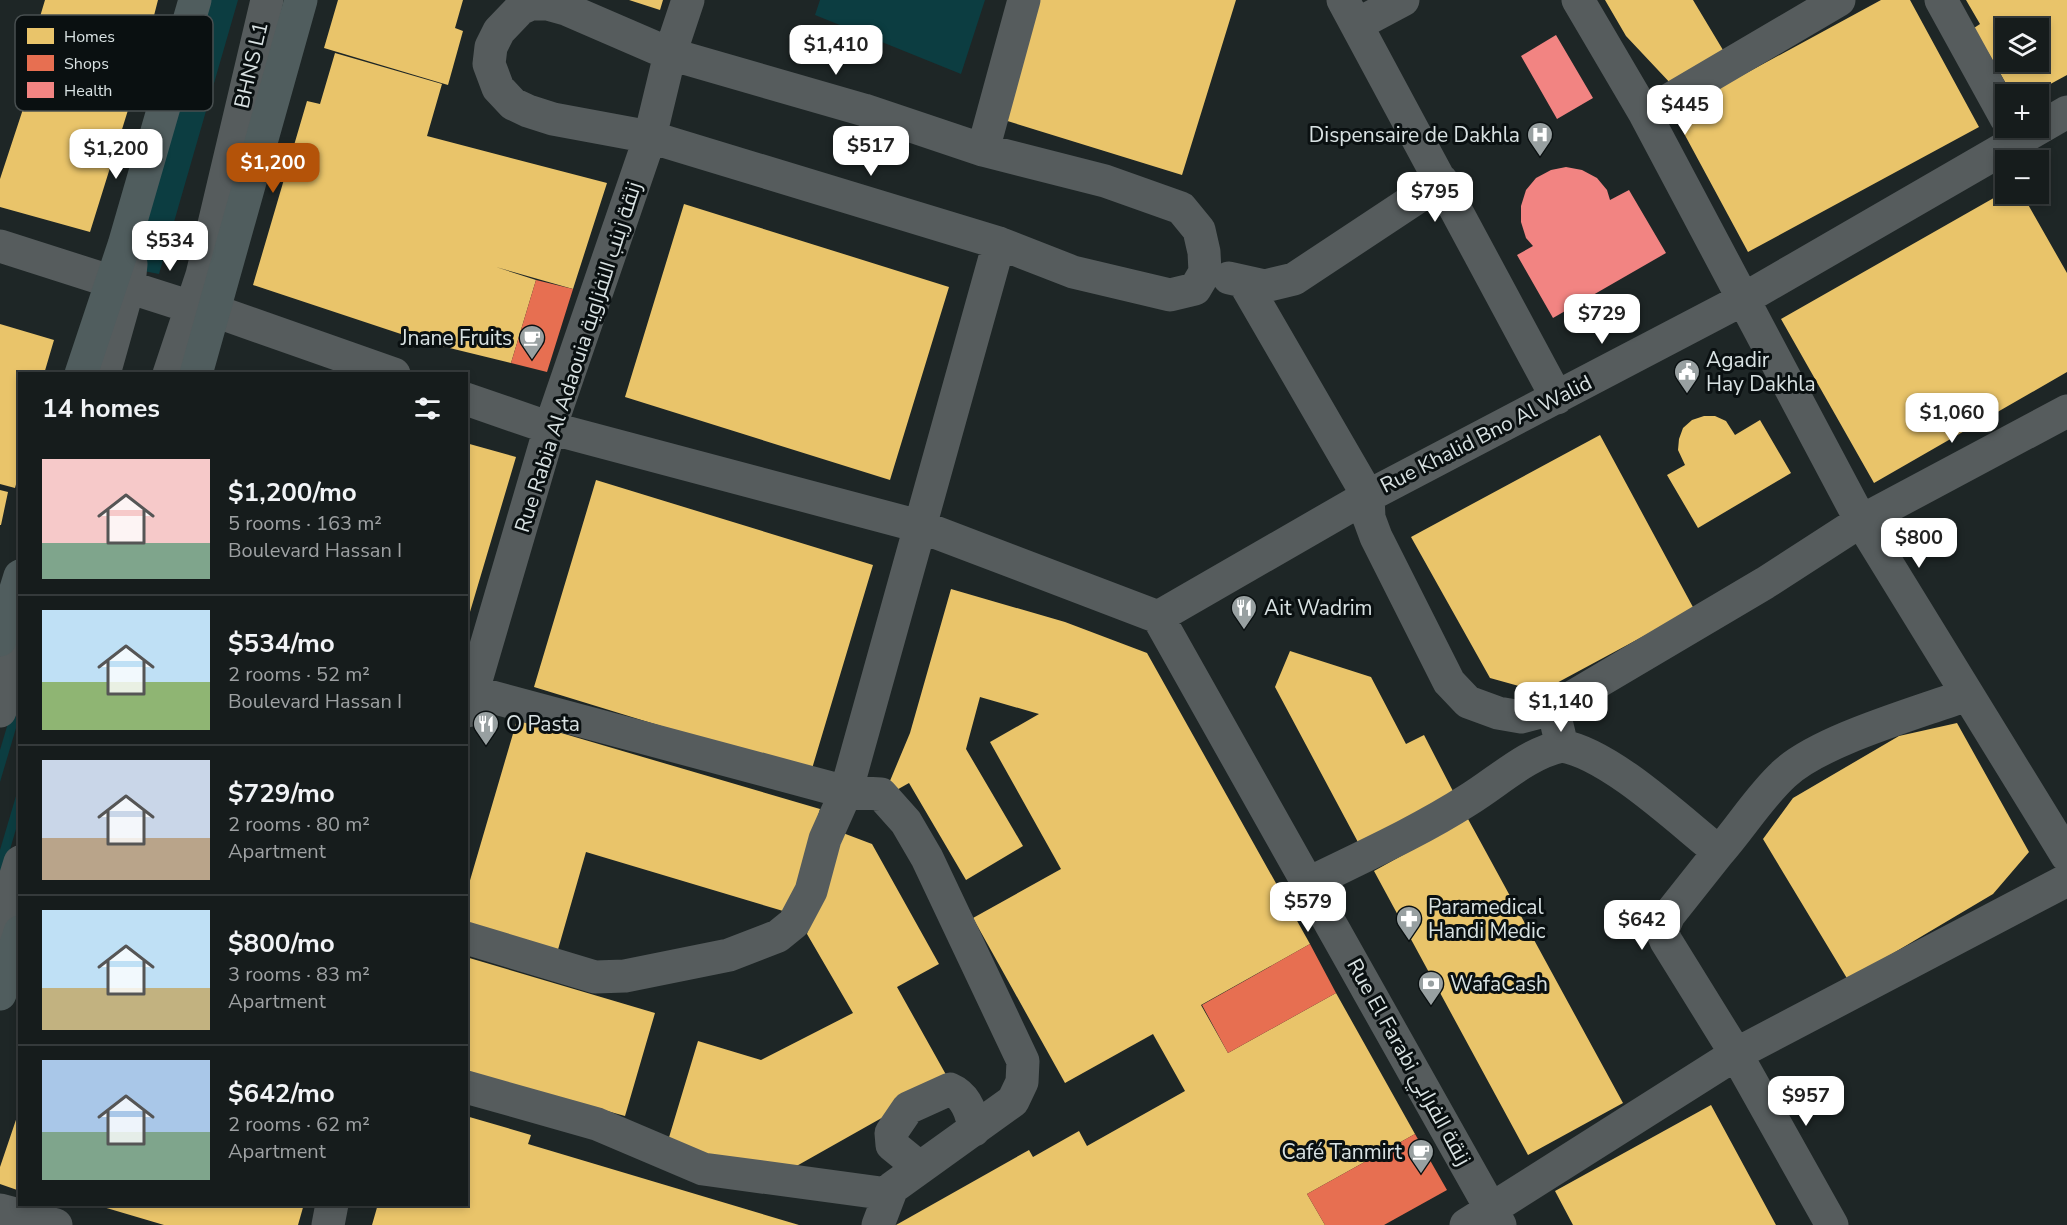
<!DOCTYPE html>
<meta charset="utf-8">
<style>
body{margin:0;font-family:"Nunito Sans",Cairo,sans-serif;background:#1f2525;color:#f1f3f6;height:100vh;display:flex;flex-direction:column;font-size:22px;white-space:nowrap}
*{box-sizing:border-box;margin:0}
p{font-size:20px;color:#9ea1a3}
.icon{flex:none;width:33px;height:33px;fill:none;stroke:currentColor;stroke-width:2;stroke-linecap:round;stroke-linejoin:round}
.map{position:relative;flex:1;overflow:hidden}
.panel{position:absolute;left:18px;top:372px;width:450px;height:834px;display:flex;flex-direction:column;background:#161c1c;border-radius:0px;box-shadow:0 3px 9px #0003,0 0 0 2px #353a3b}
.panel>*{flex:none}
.controls{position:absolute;left:1995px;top:18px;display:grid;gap:12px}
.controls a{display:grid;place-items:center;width:54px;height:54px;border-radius:0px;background:#161c1c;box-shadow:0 3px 9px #0003,0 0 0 2px #353a3b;font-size:30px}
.price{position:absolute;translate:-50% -51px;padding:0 14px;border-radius:12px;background:#fff;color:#222;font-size:20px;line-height:39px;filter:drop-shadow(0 2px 3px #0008)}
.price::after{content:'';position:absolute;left:50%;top:36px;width:18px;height:14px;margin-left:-9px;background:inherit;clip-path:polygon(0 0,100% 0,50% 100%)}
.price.selected{background:#b45309;color:#fff}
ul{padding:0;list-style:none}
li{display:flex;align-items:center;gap:18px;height:150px;padding:0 24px}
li+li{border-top:2px solid #353a3b}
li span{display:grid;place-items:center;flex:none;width:168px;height:120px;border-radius:0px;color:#555}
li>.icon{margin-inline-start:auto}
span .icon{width:72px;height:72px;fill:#fffc;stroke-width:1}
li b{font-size:26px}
h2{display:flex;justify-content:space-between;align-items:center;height:72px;padding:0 24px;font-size:26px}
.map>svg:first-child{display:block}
.green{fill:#0c3d41}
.homes{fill:#e9c46a;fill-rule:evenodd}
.shops{fill:#e76f51}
.health{fill:#f28482}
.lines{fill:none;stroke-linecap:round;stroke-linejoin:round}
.minor{stroke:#565c5d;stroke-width:33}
.major{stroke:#505d5e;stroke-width:33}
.labels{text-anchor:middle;stroke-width:6;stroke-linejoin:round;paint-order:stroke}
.street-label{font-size:21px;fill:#d9e2e3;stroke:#0a1011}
.poi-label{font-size:21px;fill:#d9e2e3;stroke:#0a1011;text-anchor:start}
.key{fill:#0a1011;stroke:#484f50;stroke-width:1.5}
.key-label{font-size:16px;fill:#d9e2e3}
</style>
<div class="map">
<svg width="2067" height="1225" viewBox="0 0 2067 1225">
<rect width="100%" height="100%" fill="#1e2626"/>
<path class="green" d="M201,0H238L159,274L123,267Z
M820,0H985L961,74L815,15Z
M19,686V718L0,782V750Z
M19,786V819L0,883V850Z"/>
<path class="homes" d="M45,0H158L138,78L90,232L0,207V179L25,103L15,100Z
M338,0H463L455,28L463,31L448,85L324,48Z
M629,0H663L660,10Z
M1038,0H1236L1182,175L1001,119Z
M1605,0H1693L1726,55L1673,86L1626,36Z
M1881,0H1910L1979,127L1748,252L1673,113Z
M1966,0H2067V75L2032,94H2012L1974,28L1980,24ZM2006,28H2038V62H2006Z
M335,53L442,84L427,136L607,183L573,289L496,267L536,280L511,363L425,342L253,285L307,101L320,104Z
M2006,191V194H2022L2067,273V372L1874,483L1781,319Z
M684,204L949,287L890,480L625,397Z
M0,324L54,340L44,374H20V470L15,488L0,484Z
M1704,416H1715L1726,421L1735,435L1760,420L1791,473L1698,528L1667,475L1685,465L1678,450L1679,439L1683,428L1692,420Z
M1600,435L1694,609L1540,692L1490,678L1411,537Z
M466,443L516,457L467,622H466Z
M596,480L873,565L811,772L534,687Z
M0,490L8,492L1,525H0Z
M951,589L1065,622L1147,653L1310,944L1201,1005L1228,1053L1336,993L1415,1134L1307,1194L1325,1225H896L1029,1150L1033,1157L1079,1131L1087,1146L1185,1091L1153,1034L1065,1083L973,918L1061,869L990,742L1039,714L980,697L966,749L1023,846L966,880L909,783L893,792L887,788L910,733Z
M1290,651L1371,677L1406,744L1424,735L1456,797L1360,846L1275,687Z
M517,720L820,809L790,913L586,852L557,953L466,927V894Z
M1957,723L2029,852L1993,894L1848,980L1763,839L1793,798L1899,736Z
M1468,819L1623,1103L1528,1155L1374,871Z
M835,830L872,844L939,964L897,987L949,1080L777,1177L667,1144L698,1041L761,1060L853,1013L807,934Z
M466,957L655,1013L625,1116L466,1071Z
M1711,1105L1776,1225H1573L1555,1191Z
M20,1108V1191L0,1184V1167Z
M466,1116L531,1135L528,1144L799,1225H372L378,1204H466Z
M93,1204H304L298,1225H164Z"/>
<path class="shops" d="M536,280L573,289L547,372L511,363Z
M1310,944L1336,993L1228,1053L1202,1005Z
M1415,1134L1447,1190L1384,1225H1325L1307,1194Z"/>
<path class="health" d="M1556,35L1593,98L1557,119L1521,56Z
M1566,167L1582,170L1597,178L1607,190L1610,200L1629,190L1666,253L1553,318L1517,255L1533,246L1526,238L1521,222V206L1526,190L1536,178L1551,170Z"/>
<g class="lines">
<path class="minor" d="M1343,0L1557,398
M1578,0L1645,114L1861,521L2067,856
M1941,0L2006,118
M531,4H548L566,9L670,54L864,110L983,150L1105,181L1181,208L1199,230L1204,252L1205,272L1195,289L1170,295L1073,272L999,243L650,137L553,119L528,111L513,104L498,88L489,64L491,47L499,31L520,9Z
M1358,24L1403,0
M1645,114L1839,0
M983,150L1024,0
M0,246L191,307L215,311L394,374
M1229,278L1265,286L1294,279L1442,181
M1244,282L1368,496L1369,518L1376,537L1449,682L1468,702L1498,713L1521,717L1552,709L1765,583L1861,521L2067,411
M104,374L129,285L131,264
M169,374L202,275L267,0
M466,399L550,428L919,526L1158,617
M1158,617L1368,496L1742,300L2067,112
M1158,617L1500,1225
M466,690L846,792L825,839L811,891L794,923L778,936L729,955L625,976L595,977L466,938
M0,711L20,648
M467,711L550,428L650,137L670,54L688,0
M1562,746C1610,754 1680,821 1719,852C1741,827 1760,796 1784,774C1820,740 1918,713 1966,695
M1719,852L1669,915L1662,931L1666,941L1736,1054L1832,1225
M1309,883C1362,857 1418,832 1468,800C1499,781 1526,754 1562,746L1557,725
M0,926L20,862
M466,1087L597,1124L703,1169L888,1194
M919,1167L892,1145L891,1133L908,1108L950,1089C966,1096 972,1113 974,1130
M0,1210L56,1225
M328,1225L332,1204
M878,1225L892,1188L1013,1101L1022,1082L1023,1061L927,858L906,822L881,794L846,792L999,243
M1466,1225L1736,1054L2067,880"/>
<path class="major" d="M81,374L124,245L195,0
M196,374L301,0
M0,640L20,576
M0,994L20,932"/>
</g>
<defs>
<symbol id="hospital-pin" viewBox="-11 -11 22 30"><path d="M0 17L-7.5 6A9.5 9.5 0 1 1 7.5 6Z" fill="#98a0a1" stroke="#0a1011"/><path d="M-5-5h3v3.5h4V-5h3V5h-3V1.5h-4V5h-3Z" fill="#fff"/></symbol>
<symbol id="cafe-pin" viewBox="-11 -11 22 30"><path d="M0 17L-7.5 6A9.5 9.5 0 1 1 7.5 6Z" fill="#98a0a1" stroke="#0a1011"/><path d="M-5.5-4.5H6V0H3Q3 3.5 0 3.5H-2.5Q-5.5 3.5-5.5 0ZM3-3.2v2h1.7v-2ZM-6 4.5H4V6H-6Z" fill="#fff"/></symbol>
<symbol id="civic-pin" viewBox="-11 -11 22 30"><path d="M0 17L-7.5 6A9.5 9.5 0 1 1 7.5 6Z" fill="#98a0a1" stroke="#0a1011"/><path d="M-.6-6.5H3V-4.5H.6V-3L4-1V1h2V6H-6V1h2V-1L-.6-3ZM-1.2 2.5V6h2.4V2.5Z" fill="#fff"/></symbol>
<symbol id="restaurant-pin" viewBox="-11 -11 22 30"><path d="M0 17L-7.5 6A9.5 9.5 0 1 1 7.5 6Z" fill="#98a0a1" stroke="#0a1011"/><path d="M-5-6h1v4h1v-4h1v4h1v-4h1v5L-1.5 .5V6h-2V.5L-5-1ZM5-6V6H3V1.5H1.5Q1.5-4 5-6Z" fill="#fff"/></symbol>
<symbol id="pharmacy-pin" viewBox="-11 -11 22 30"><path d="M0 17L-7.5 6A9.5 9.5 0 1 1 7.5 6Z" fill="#98a0a1" stroke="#0a1011"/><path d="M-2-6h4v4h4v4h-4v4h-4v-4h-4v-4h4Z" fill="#fff"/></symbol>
<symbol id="bank-pin" viewBox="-11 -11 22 30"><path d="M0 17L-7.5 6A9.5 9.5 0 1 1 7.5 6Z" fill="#98a0a1" stroke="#0a1011"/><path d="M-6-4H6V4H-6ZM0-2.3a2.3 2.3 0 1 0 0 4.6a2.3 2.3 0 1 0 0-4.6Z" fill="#fff"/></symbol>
</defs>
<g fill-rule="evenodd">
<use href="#hospital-pin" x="1525" y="120" width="30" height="40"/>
<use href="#cafe-pin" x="517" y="323" width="30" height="40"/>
<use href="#civic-pin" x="1672" y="357" width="30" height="40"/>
<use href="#restaurant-pin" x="1229" y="593" width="30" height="40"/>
<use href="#restaurant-pin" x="471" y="709" width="30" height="40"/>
<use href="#pharmacy-pin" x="1394" y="904" width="30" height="40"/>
<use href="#bank-pin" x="1416" y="969" width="30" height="40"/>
<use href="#cafe-pin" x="1406" y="1137" width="30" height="40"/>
</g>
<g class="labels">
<g class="street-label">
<text transform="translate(251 65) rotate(-77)" y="7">BHNS L1</text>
<text transform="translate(578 357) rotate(-72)" y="7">Rue Rabia Al Adaouia زنقة زينب النفزاوية</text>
<text transform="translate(1486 434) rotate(-27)" y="7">Rue Khalid Bno Al Walid</text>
<text transform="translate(1409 1062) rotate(61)" y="7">Rue El Farabi زنقة الفرابي</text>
</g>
<g class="poi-label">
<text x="1520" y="142" text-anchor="end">Dispensaire de Dakhla</text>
<text x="512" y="345" text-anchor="end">Jnane Fruits</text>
<text x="1706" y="367">Agadir<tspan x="1706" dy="24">Hay Dakhla</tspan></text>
<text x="1264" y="615">Ait Wadrim</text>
<text x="506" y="731">O Pasta</text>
<text x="1428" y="914">Paramedical<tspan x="1428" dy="24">Handi Medic</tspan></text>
<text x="1450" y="991">WafaCash</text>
<text x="1402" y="1159" text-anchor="end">Café Tanmirt</text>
</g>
</g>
<rect x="15" y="15" width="198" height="96" rx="9" class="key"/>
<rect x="27" y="28" width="27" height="16" fill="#e9c46a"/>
<rect x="27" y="55" width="27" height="16" fill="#e76f51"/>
<rect x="27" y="82" width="27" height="16" fill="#f28482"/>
<g class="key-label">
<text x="64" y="42">Homes</text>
<text x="64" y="69">Shops</text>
<text x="64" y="96">Health</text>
</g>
</svg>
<div class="controls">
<a><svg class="icon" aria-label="layers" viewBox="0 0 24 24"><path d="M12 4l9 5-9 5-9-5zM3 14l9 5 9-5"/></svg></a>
<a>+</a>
<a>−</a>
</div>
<b class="price" style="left:836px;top:76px">$1,410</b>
<b class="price" style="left:1685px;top:136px">$445</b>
<b class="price" style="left:871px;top:177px">$517</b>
<b class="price" style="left:116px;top:180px">$1,200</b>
<b class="price selected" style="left:273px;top:194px">$1,200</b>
<b class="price" style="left:1435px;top:223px">$795</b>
<b class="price" style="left:170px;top:272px">$534</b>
<b class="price" style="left:1602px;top:345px">$729</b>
<b class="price" style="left:1952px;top:444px">$1,060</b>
<b class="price" style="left:1919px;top:569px">$800</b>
<b class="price" style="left:1561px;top:733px">$1,140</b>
<b class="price" style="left:1308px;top:933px">$579</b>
<b class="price" style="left:1642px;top:951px">$642</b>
<b class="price" style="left:1806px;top:1127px">$957</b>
<section class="panel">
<h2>14 homes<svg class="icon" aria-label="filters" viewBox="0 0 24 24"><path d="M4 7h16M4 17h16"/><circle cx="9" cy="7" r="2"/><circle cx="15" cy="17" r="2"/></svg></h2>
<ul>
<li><span style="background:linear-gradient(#f6c9c9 70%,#7fa58c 0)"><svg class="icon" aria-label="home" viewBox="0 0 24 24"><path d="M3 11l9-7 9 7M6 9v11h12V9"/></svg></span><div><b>$1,200/mo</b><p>5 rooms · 163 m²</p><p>Boulevard Hassan I</p></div></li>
<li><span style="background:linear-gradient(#bfe0f5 60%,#8fb573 0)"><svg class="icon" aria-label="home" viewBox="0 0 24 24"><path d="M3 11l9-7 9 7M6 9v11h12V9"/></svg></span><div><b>$534/mo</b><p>2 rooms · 52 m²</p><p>Boulevard Hassan I</p></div></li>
<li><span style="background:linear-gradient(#c9d6e8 65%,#b9a48a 0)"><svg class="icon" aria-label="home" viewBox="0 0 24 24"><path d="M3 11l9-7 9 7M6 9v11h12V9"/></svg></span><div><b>$729/mo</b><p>2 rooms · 80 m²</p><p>Apartment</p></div></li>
<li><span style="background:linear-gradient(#bfe0f5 65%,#c2b280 0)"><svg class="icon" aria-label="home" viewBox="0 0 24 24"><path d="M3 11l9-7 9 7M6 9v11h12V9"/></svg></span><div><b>$800/mo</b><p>3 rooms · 83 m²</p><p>Apartment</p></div></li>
<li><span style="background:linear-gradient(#a9c7e8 60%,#7fa58c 0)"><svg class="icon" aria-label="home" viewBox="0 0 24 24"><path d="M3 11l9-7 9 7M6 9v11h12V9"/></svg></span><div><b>$642/mo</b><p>2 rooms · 62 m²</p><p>Apartment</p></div></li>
</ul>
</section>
</div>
